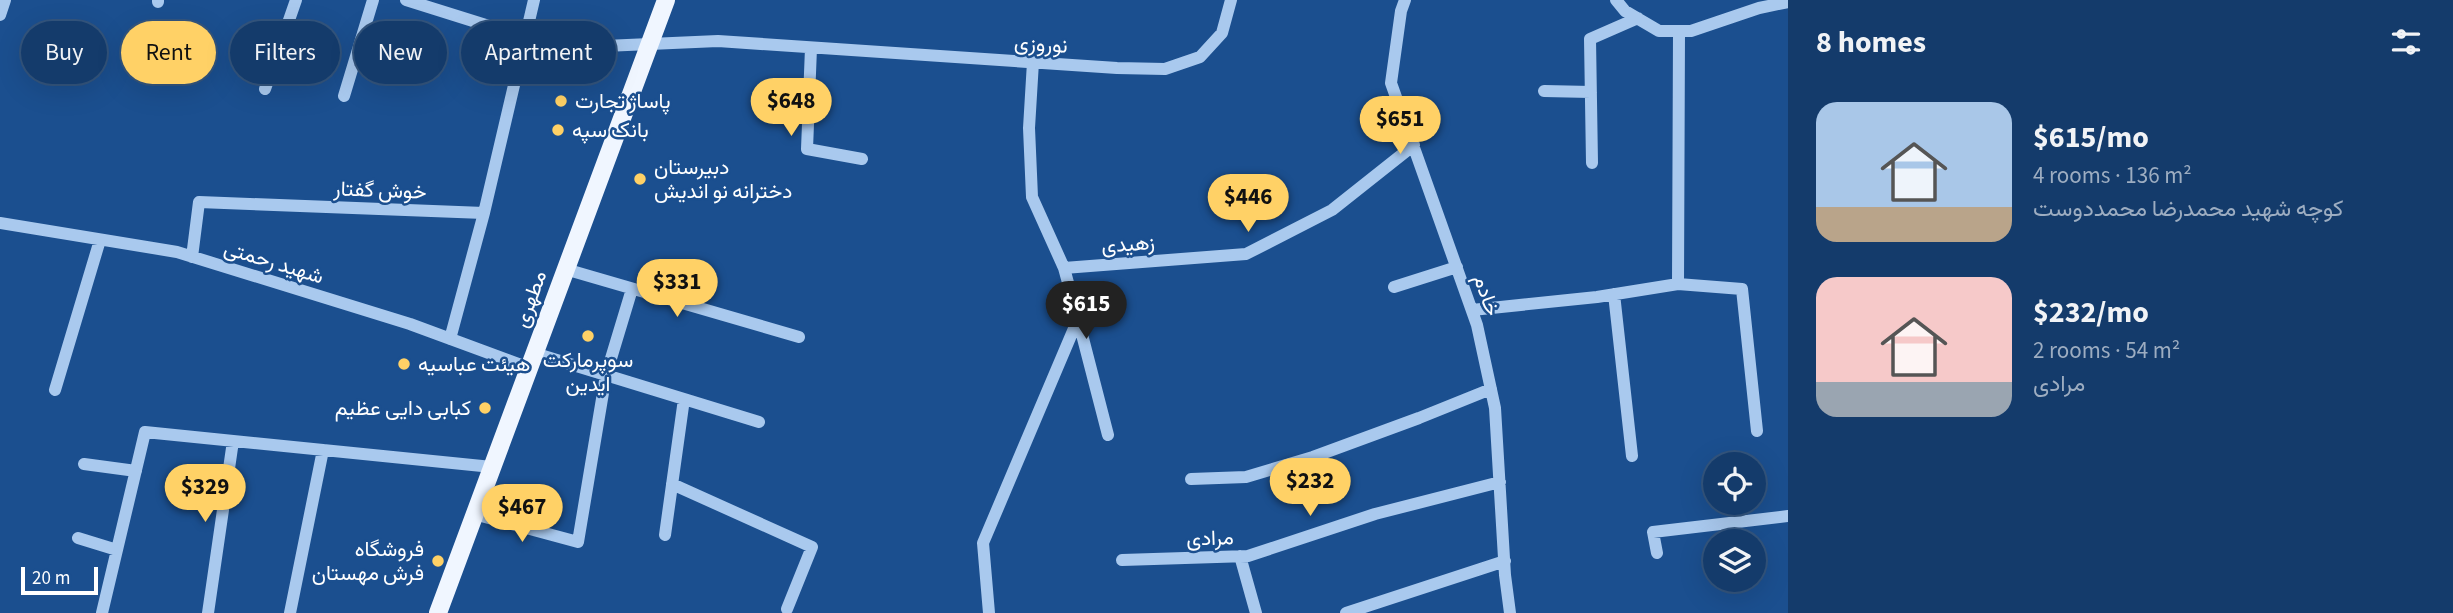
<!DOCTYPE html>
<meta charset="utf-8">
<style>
body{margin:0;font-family:"Source Sans 3",Vazirmatn,sans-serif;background:#214673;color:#f1f3f6;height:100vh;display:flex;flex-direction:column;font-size:26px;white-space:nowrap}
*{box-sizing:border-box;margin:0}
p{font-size:23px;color:#9dadc1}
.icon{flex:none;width:38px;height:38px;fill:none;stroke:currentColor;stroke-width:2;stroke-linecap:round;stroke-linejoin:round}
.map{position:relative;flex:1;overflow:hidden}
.drawer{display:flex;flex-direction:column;background:#143b6b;width:665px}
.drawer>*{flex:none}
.top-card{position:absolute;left:21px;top:21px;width:665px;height:63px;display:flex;gap:14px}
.tools{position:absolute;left:1703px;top:452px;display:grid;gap:14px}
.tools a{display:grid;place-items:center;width:63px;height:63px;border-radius:50%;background:#143b6b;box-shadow:0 7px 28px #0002,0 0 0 2px #33557e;font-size:35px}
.scale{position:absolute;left:21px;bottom:18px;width:77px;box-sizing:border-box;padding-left:7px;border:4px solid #fff;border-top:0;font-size:19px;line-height:24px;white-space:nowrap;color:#fff;-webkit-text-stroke:5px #1b4f8f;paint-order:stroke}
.price{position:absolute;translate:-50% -60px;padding:0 16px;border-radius:24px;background:#ffd166;color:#111;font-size:23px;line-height:46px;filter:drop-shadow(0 2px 4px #0008)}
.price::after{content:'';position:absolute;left:50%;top:42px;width:21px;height:16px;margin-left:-10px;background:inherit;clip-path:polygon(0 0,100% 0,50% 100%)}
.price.current{background:#222;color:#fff}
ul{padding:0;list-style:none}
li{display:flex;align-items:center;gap:21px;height:175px;padding:0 28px}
li span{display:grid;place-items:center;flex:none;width:196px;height:140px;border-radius:21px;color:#555}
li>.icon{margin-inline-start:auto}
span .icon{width:84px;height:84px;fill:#fffc;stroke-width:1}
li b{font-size:30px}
h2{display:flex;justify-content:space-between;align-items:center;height:84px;padding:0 28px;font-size:30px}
.pill{padding:0 24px;border-radius:32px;background:#143b6b;box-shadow:0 7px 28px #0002,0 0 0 2px #33557e;font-size:24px;line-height:63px}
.pill.current{background:#ffd166;color:#111}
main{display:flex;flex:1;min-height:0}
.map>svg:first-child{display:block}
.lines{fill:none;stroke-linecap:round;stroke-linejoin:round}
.minor{stroke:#a9c9ee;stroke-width:12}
.major{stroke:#f0f6ff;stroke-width:18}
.poi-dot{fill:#ffd166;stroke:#1b4f8f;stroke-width:2.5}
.labels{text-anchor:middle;stroke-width:5;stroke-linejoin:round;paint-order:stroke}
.street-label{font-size:21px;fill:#fff;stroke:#1b4f8f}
.poi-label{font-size:21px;fill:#fff;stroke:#1b4f8f;text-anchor:start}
</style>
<main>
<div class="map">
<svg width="1788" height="613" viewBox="0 0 1788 613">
<rect width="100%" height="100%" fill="#1b4f8f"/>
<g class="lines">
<path class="minor" d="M406,0L559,48L718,41L1117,68L1165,69L1200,57L1222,33L1231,0
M1405,0L1401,11L1391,83L1477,325L1495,408L1505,575L1510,613
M1616,0L1625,11L1659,31H1691L1759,8L1788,2
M158,2V0
M0,15L5,0
M811,48L807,149L862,159
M265,89L296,0
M1544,91L1591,92
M344,96L373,0
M1592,163L1590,39L1638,18
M484,213L534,0
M0,223L177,252L410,324L529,368
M192,257L199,202L484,213L450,339
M1064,268L1246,254L1332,210L1414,145
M565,269L799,337
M1678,284L1679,31
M1394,287L1457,267
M1614,294L1632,456
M1472,310L1597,297L1678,284L1742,289L1757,431
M1078,319L1108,435
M534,353L759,422
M55,390L100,240
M84,464L136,471
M1191,479L1246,477L1313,457L1419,418L1491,389
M672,484L812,547L787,609
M474,514L578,542L606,375L632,289
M665,535L684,399
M78,538L117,550
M1657,553L1653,532L1788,516
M1240,556L1256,613
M1122,560L1248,556L1375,514L1500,482
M102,613L145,432L492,467
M208,613L233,441
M290,613L323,450
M989,613L983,543L1078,319L1064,268L1032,197L1029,128L1033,62
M1346,613L1505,561"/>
<path class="major" d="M438,613L666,0"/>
</g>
<g class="poi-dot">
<circle cx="561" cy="101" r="7"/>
<circle cx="558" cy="130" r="7"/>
<circle cx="640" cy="179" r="7"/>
<circle cx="588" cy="336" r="7"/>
<circle cx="404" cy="364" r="7"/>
<circle cx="485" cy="408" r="7"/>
<circle cx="438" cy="561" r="7"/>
</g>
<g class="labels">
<g class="street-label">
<text transform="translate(1041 44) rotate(4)" y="7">نوروزی</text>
<text transform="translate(380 190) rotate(2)" y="7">خوش گفتار</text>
<text transform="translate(1128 244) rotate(-4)" y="7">زهیدی</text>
<text transform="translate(274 262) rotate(17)" y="7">شهید رحمتی</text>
<text transform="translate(1487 295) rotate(71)" y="7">خادم</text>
<text transform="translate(530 299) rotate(-70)" y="7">مطهری</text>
<text transform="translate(1210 538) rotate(-2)" y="7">مرادی</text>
</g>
<g class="poi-label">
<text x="575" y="108">پاساژ تجارت</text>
<text x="572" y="137">بانک سپه</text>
<text x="654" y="174">دبیرستان<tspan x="654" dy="24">دخترانه نو اندیش</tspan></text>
<text x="588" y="367" text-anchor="middle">سوپرمارکت<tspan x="588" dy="24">ایدین</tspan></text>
<text x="418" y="371">هیئت عباسیه</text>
<text x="471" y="415" text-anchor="end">کبابی دایی عظیم</text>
<text x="424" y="556" text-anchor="end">فروشگاه<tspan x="424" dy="24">فرش مهستان</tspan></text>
</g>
</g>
</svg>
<div class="tools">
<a><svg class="icon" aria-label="locate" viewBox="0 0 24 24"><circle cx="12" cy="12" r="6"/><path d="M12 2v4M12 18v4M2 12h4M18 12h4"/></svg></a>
<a><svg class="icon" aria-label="layers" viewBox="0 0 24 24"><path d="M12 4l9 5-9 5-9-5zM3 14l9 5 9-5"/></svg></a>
</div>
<div class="scale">20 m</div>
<b class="price" style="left:791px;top:138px">$648</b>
<b class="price" style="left:1400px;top:156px">$651</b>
<b class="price" style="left:1248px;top:234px">$446</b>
<b class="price" style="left:677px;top:319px">$331</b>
<b class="price current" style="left:1086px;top:341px">$615</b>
<b class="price" style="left:1310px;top:518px">$232</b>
<b class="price" style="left:205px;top:524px">$329</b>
<b class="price" style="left:522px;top:544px">$467</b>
<div class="top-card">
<a class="pill">Buy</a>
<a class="pill current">Rent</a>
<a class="pill">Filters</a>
<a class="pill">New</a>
<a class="pill">Apartment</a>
</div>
</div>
<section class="drawer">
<h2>8 homes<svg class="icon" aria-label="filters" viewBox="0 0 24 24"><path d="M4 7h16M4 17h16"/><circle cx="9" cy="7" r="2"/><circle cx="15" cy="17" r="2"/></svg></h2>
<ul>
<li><span style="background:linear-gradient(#a9c7e8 75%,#b9a48a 0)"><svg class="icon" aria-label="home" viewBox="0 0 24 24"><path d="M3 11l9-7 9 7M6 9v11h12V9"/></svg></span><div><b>$615/mo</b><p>4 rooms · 136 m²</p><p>کوچه شهید محمدرضا محمددوست</p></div></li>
<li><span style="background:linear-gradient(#f6c9c9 75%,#9aa5b1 0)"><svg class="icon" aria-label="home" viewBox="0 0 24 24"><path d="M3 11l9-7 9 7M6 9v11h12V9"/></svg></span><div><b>$232/mo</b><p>2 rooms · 54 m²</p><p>مرادی</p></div></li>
</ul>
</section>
</main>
